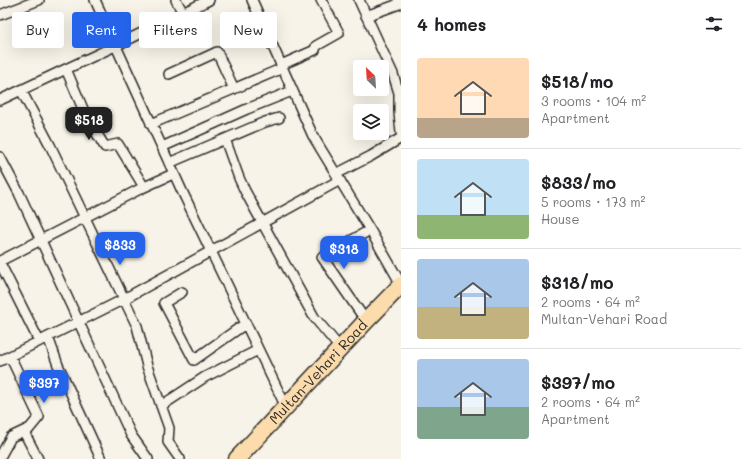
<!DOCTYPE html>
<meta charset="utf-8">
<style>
body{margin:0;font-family:Mali,sans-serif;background:#f2f2f2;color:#202124;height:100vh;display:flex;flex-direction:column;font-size:15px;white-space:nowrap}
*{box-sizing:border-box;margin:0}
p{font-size:13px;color:#757577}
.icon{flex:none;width:22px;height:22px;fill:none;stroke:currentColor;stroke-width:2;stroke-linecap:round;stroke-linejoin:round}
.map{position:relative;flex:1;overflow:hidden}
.drawer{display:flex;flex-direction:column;background:#fff;width:340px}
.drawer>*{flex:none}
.banner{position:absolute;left:12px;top:12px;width:329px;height:36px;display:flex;gap:8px}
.needle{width:26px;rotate:335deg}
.controls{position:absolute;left:353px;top:60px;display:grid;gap:8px}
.controls a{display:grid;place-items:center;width:36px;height:36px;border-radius:4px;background:#fff;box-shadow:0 4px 16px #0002;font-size:20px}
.price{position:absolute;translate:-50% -34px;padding:0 9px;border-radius:8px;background:#2563eb;color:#fff;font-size:13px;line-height:26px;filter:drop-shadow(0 1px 2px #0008)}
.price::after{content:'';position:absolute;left:50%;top:24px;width:12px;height:9px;margin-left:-6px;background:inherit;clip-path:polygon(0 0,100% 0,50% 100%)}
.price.selected{background:#222;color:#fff}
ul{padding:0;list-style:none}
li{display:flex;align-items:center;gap:12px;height:100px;padding:0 16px}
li+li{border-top:1px solid #e0e0e0}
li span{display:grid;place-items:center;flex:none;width:112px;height:80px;border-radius:4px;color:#555}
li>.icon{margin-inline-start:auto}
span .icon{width:48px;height:48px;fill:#fffc;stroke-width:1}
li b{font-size:17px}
h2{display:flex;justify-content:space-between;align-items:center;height:48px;padding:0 16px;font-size:17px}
.chip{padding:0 14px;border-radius:4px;background:#fff;box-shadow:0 4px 16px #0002;font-size:14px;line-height:36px}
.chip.selected{background:#2563eb;color:#fff}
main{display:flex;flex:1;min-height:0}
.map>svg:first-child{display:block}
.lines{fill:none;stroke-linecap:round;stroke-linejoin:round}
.street-casing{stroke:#2b2b2b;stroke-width:12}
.highway-casing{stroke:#2b2b2b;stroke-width:19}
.street{stroke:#f7f3e8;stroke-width:9}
.highway{stroke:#fcdcac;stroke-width:16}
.labels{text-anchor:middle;stroke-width:3;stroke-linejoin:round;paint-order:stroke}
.street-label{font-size:14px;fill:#2b2b2b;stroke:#f7f3e8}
</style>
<main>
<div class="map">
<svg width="401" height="459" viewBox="0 0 401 459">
<rect width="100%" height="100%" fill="#f7f3e8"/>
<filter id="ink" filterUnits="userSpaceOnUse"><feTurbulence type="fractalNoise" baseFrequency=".025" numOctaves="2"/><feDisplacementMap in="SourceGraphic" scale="8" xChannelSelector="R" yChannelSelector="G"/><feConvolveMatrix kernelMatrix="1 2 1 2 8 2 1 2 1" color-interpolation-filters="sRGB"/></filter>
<g filter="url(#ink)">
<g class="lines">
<defs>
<path id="street" d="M95,0L182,191L286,407
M176,0L183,13
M252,0L313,136L370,230L401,284
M359,0L393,74L399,93V113L401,133
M0,15L39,0
M366,16L399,4L398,0
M281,65L315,50L316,46L339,33L321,0
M66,69L86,116L105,147L118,144L144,187
M169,74L217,52L234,89
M21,90L50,145L137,326L147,366L169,428L168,442L180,459
M0,100L115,46L209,0
M151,124L283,68
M225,139L239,178L245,191L314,317L340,348
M162,147L247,109L292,91
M0,157L19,193L131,435L148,459
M169,163L265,122L279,118
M336,174L371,156L401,138
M0,261L140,189L173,174
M0,263L39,341
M182,292L164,303L194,360L245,324
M366,321L322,257L370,230
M48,337L58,365L101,459
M10,356L39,417L25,434L38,459
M0,361L124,299L340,180
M161,406L205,377L258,350
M0,457L11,437L28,429"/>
<g id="highway">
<path id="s1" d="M237,459L366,321L401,285"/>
</g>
</defs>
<use href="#street" class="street-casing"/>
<use href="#highway" class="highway-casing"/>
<use href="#street" class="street"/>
<use href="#highway" class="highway"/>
</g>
</g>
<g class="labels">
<g class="street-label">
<text dy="5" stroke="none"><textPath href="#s1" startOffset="119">Multan-Vehari Road</textPath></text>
</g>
</g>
</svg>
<div class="controls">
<a><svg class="needle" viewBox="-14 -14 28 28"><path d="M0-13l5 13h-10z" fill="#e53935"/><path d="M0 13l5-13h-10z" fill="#757577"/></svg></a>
<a><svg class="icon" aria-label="layers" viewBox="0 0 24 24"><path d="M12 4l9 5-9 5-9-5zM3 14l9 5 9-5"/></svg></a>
</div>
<b class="price selected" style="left:89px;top:141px">$518</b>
<b class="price" style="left:120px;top:266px">$833</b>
<b class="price" style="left:344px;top:270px">$318</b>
<b class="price" style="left:44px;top:404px">$397</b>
<div class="banner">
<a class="chip">Buy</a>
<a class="chip selected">Rent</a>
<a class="chip">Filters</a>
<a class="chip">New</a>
</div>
</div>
<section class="drawer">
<h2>4 homes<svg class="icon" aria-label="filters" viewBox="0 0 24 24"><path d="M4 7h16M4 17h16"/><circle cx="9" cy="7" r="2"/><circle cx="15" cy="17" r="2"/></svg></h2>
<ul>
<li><span style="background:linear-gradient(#ffd9b3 75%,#b9a48a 0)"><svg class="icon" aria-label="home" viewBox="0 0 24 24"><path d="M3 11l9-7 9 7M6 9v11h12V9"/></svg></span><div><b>$518/mo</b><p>3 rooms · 104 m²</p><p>Apartment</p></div></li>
<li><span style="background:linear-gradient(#bfe0f5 70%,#8fb573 0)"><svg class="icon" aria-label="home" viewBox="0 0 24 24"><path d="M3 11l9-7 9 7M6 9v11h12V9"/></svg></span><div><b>$833/mo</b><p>5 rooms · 173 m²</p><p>House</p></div></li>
<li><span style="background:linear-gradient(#a9c7e8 60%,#c2b280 0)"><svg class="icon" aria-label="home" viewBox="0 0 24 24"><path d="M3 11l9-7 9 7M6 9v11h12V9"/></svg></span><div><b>$318/mo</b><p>2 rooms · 64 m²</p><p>Multan-Vehari Road</p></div></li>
<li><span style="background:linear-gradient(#a9c7e8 60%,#7fa58c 0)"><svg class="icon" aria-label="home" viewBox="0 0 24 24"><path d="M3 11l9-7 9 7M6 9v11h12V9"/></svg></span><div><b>$397/mo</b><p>2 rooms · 64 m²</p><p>Apartment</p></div></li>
</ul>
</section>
</main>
